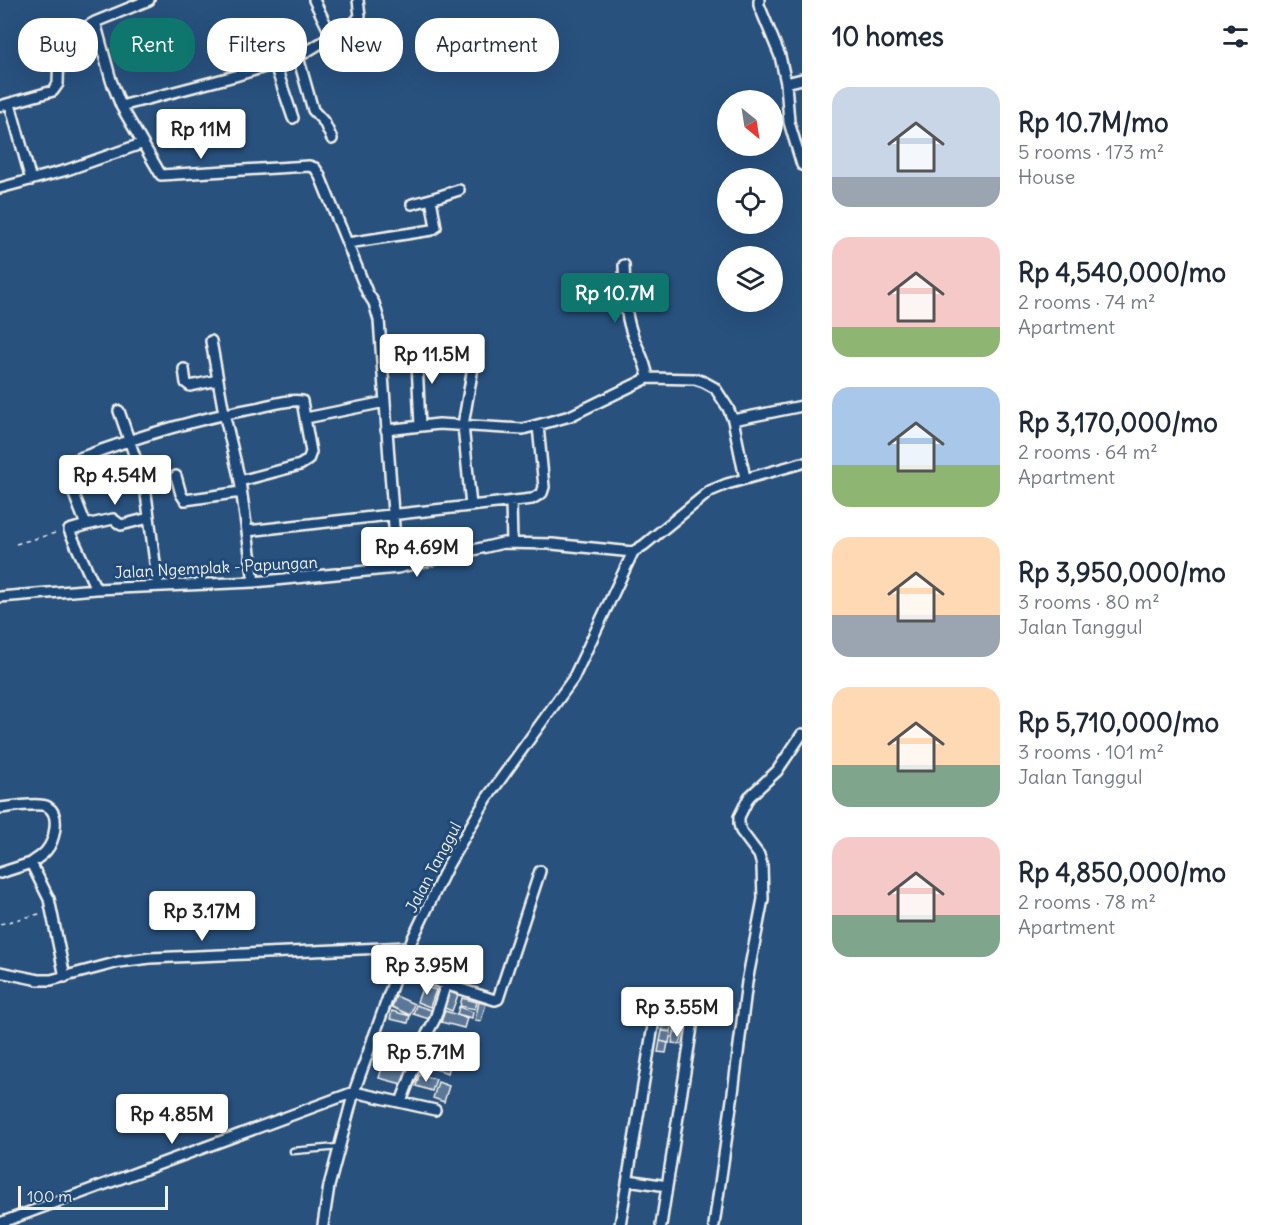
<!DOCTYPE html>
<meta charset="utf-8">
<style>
body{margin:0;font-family:Delius,sans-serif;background:#f2f2f3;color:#1f2937;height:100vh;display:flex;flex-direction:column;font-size:22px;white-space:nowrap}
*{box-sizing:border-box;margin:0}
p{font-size:20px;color:#747a83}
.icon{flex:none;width:33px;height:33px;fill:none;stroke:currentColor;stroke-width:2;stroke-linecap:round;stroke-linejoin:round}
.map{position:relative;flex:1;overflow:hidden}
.panel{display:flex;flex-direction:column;background:#fff;width:480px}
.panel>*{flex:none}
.hud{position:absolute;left:18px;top:18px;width:570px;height:54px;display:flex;gap:12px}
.needle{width:39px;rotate:150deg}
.tools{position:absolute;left:717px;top:90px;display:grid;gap:12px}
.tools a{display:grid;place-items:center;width:66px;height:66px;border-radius:50%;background:#fff;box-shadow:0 6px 24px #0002;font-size:30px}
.scale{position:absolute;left:18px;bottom:15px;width:150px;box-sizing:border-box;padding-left:6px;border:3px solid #f4f1e8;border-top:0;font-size:16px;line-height:21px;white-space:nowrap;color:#f4f1e8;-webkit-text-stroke:4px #1f4a7a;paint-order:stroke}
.price{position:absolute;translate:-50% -51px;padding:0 14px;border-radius:6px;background:#fff;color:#222;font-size:20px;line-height:39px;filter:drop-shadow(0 2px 3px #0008)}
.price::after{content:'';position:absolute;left:50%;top:36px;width:18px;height:14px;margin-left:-9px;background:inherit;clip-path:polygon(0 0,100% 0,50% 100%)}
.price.on{background:#0f766e;color:#fff}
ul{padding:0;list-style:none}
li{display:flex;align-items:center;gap:18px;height:150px;padding:0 30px}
li span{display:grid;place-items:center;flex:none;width:168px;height:120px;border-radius:18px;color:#555}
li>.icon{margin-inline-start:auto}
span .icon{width:72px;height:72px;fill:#fffc;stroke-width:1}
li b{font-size:26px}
h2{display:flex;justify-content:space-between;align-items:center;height:72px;padding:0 30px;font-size:26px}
.chip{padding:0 21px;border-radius:24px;background:#fff;box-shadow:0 6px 24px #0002;font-size:21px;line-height:54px}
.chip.on{background:#0f766e;color:#fff}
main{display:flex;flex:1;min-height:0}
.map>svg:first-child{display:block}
.building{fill:#5b7899;stroke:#f4f1e8;stroke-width:1.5}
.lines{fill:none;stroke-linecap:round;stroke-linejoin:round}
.service-casing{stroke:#f4f1e8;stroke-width:9}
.minor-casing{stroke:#f4f1e8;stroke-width:14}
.path{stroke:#f4f1e8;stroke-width:1.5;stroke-dasharray:4.5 4.5;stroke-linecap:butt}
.service{stroke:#1f4a7a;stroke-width:4.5}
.minor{stroke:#1f4a7a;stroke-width:9}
.labels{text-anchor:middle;stroke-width:6;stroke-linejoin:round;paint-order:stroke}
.street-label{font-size:16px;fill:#f4f1e8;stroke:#1f4a7a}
</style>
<main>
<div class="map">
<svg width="802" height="1225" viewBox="0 0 802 1225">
<rect width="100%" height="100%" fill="#28517e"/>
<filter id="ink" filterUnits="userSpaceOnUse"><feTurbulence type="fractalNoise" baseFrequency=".0167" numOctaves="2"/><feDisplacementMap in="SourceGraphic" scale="12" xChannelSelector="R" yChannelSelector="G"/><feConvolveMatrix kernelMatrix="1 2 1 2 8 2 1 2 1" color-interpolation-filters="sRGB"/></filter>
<g filter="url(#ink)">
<path class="building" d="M423,986L436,990L430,1007L417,1002Z
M446,990L458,995L452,1011L440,1006Z
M396,996L414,1004L410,1015L392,1007Z
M462,998L477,1002L475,1009L460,1006Z
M479,1002L486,1004L481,1021L475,1020Z
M416,1005L431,1010L429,1019L413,1014Z
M459,1007L473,1012L472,1018L457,1014Z
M392,1011L410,1016L408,1023L390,1019Z
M445,1011L467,1018L464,1028L441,1022Z
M665,1020L673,1022L671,1032L662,1030Z
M676,1022L685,1024L683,1034L674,1032Z
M662,1031L671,1032L669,1043L660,1041Z
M674,1032L683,1034L680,1044L672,1043Z
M431,1040L456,1047L452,1059L427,1051Z
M660,1041L668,1043L666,1053L658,1052Z
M426,1053L451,1061L448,1073L422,1065Z
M384,1061L407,1067L402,1084L379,1078Z
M419,1075L436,1079L432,1091L416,1086Z
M438,1082L449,1086L444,1102L433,1098Z"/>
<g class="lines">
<defs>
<path id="service" d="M293,1151L339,1147"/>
<path id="minor" d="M149,0L95,22L111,80L121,106L161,175L309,166L315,168L319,174L367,292L374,303L379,320L397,568
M314,0L332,37
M759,0V5L780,56L786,83L789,122L802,165
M298,57L313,110L324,122L332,139
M275,65L293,118
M786,83L802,79
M10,104L31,180
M0,106L53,91L58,84L59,45L64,40L95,22
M121,106L235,76L298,57L355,22L360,16L358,0
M0,188L67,170L141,144
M412,204L431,199
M348,243L432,230L436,227L431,199L459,190
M624,265C625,286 624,309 631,330C636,348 645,357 648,378
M211,341L224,413L240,481L254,582
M414,350L417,362L420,426
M184,369L186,383L190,386L218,380
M119,411L145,486L158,586
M306,418L385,402
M733,420L802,406
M386,430L439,424L523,429L570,416L648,378L695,379L704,382L715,388L728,408L733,420L745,478
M77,459C136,437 194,419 256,408C270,405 287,399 302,401L311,452L308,460L300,465L240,481
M176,476L181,494L185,500L241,492
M72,489L86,525L69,530L96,589
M511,502L512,543
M471,506L463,425L476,350
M86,525L113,519L121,525L149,518
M247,531L532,499L542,493L544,487L538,426
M0,597L96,589L254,582L397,568L503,543L552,544L633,552L644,545L710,491L727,484L802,463
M0,808C10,807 40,802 48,807C61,815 54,842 46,851C42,856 36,859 31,863L49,899L65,977
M0,873L31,863
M398,969L495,1000L498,999L540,871
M0,972L39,980H51L119,962L150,958L408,947
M373,1038L421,1050
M401,1102L427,1034L435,1019L446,983
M628,1180L667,1186
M0,1223L354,1092L435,1110
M323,1225L329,1186L354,1092L398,969L448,865L487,798L573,679L633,552
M620,1225L654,1020C662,1012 679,1017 689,1021L692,1027L661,1225
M714,1225L733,1093L747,982L763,899L762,865L759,855L741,831L739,824V817L749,797L777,771L802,734"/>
</defs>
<use href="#service" class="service-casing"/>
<use href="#minor" class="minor-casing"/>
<path class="path" d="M16,544L59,532
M0,924L43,913"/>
<use href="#service" class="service"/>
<use href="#minor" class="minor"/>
</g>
</g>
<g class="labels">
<g class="street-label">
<text transform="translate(216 567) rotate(-3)" y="6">Jalan Ngemplak - Papungan</text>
<text transform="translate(433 867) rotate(-62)" y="6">Jalan Tanggul</text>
</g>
</g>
</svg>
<div class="tools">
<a><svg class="needle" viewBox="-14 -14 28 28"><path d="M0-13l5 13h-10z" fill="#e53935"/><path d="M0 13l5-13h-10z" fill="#747a83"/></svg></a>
<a><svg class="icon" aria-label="locate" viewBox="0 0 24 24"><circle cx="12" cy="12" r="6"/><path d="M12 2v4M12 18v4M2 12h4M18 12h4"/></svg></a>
<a><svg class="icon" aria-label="layers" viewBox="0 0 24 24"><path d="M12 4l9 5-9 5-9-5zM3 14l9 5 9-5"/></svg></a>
</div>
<div class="scale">100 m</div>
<b class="price" style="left:201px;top:160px">Rp 11M</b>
<b class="price on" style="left:615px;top:324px">Rp 10.7M</b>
<b class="price" style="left:432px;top:385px">Rp 11.5M</b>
<b class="price" style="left:115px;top:506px">Rp 4.54M</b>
<b class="price" style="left:417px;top:578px">Rp 4.69M</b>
<b class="price" style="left:202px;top:942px">Rp 3.17M</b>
<b class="price" style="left:427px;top:996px">Rp 3.95M</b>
<b class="price" style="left:677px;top:1038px">Rp 3.55M</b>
<b class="price" style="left:426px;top:1083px">Rp 5.71M</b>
<b class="price" style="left:172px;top:1145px">Rp 4.85M</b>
<div class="hud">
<a class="chip">Buy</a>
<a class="chip on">Rent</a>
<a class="chip">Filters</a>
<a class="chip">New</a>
<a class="chip">Apartment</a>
</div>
</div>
<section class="panel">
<h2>10 homes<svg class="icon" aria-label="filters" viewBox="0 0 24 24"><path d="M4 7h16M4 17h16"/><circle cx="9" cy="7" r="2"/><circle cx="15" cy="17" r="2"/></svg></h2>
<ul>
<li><span style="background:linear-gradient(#c9d6e8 75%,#9aa5b1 0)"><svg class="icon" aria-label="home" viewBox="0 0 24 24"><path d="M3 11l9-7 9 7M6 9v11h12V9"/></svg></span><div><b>Rp 10.7M/mo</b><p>5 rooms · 173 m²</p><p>House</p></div></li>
<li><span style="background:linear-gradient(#f6c9c9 75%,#8fb573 0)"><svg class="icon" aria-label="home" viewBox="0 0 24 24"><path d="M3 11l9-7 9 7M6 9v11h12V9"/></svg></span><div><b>Rp 4,540,000/mo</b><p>2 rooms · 74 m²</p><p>Apartment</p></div></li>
<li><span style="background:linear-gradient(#a9c7e8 65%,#8fb573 0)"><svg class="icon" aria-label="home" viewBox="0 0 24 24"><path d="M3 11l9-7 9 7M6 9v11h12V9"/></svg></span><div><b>Rp 3,170,000/mo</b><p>2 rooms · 64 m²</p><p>Apartment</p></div></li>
<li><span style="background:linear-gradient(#ffd9b3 65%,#9aa5b1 0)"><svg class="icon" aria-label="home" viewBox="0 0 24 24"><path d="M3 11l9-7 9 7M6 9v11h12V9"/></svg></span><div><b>Rp 3,950,000/mo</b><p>3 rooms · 80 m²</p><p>Jalan Tanggul</p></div></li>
<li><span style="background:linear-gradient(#ffd9b3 65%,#7fa58c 0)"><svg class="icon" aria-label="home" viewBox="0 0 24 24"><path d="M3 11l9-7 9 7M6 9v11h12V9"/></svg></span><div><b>Rp 5,710,000/mo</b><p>3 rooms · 101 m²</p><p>Jalan Tanggul</p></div></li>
<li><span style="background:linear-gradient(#f6c9c9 65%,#7fa58c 0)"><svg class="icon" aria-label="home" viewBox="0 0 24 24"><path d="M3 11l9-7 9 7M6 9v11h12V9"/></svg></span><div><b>Rp 4,850,000/mo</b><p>2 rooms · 78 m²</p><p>Apartment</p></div></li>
</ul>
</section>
</main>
